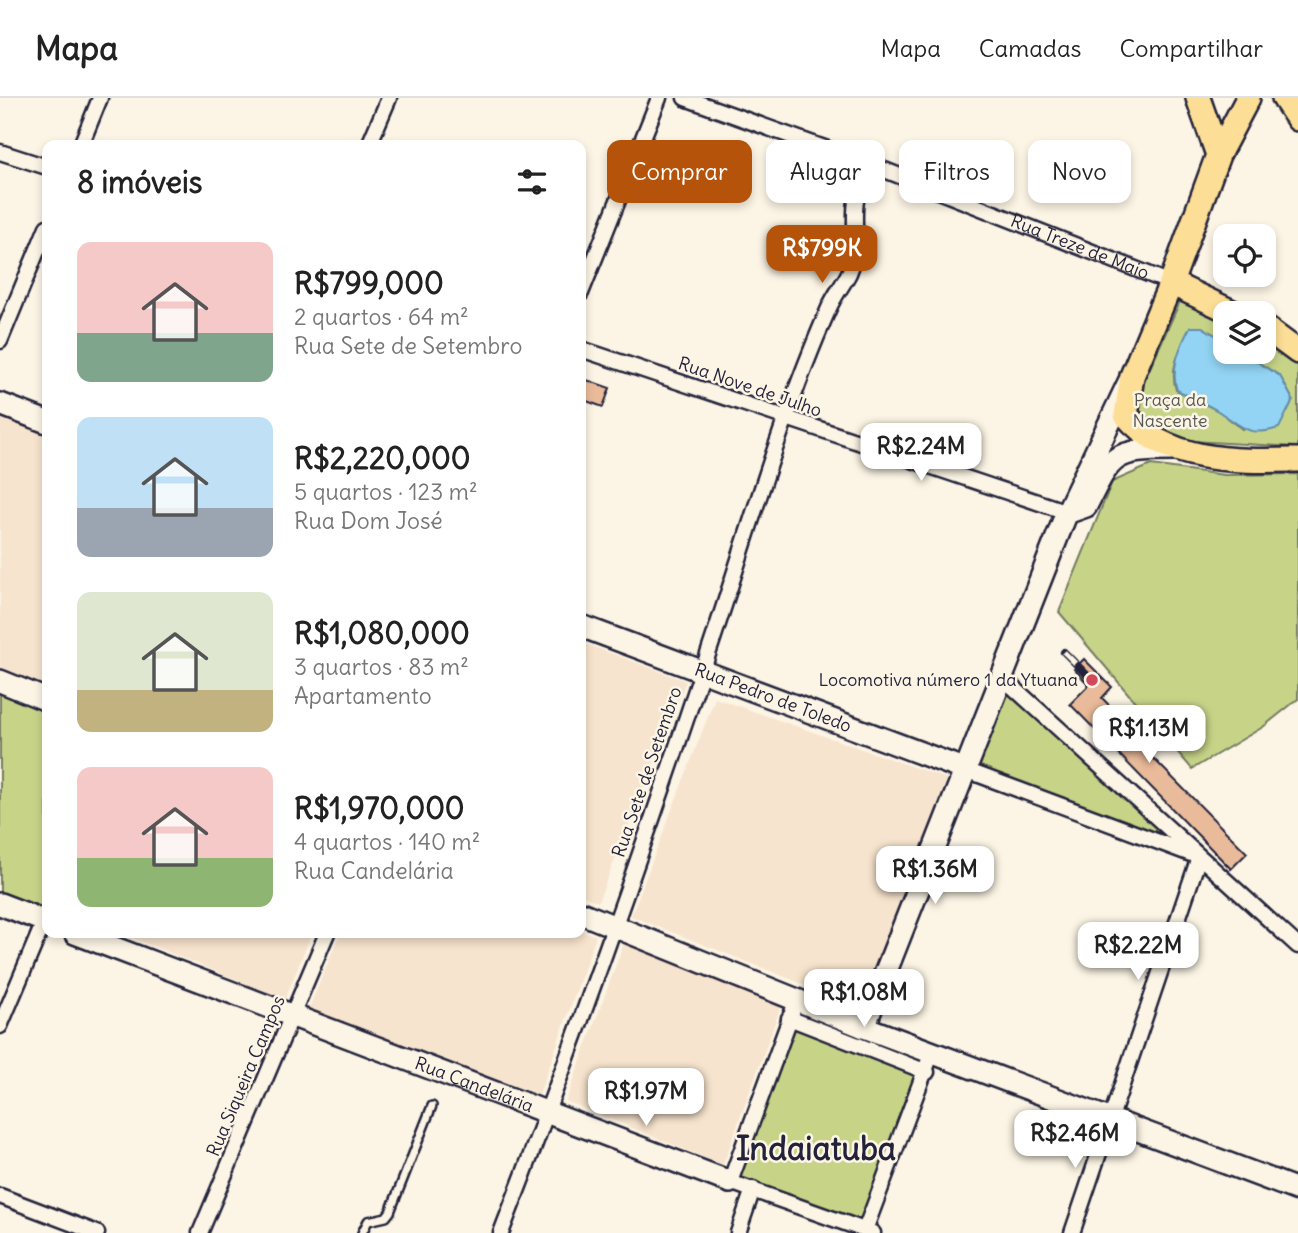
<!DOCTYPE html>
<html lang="pt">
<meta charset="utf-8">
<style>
body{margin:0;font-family:Delius,sans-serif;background:#f2f2f2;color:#222;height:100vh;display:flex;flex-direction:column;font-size:26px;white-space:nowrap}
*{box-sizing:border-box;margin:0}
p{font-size:23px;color:#767676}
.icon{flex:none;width:38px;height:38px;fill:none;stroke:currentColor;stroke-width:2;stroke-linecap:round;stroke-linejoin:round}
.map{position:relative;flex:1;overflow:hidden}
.panel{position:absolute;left:42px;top:42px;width:544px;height:798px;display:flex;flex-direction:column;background:#fff;border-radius:14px;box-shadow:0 4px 10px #0003}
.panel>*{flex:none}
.guide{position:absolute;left:607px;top:42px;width:584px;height:63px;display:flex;gap:14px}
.controls{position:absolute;left:1213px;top:126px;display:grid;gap:14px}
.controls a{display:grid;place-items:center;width:63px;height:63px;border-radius:14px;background:#fff;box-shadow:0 4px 10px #0003;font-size:35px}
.price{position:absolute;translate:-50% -60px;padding:0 16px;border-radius:14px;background:#fff;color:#222;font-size:23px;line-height:46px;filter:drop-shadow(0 2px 4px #0008)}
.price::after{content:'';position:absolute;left:50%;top:42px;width:21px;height:16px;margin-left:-10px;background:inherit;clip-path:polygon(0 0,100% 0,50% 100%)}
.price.current{background:#b45309;color:#fff}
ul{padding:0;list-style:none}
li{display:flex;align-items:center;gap:21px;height:175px;padding:0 35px}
li span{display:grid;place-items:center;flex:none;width:196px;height:140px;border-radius:14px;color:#555}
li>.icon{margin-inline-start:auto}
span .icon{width:84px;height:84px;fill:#fffc;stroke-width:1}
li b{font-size:30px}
h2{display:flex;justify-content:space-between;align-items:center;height:84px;padding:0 35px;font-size:30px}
.pill{padding:0 24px;border-radius:14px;background:#fff;box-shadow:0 4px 10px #0003;font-size:24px;line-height:63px}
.pill.current{background:#b45309;color:#fff}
header{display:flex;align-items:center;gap:42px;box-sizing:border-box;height:98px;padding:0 35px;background:#fff;border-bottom:2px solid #e0e0e0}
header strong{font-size:33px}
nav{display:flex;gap:38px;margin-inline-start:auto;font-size:24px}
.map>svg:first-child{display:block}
.built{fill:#f7e4ce}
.green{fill:#c7d488;stroke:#747b62;stroke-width:2}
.water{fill:#93d4f4;stroke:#668daa;stroke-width:2}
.building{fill:#eabb9a;stroke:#22223b;stroke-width:2}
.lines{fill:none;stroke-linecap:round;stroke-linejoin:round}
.lane-casing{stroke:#22223b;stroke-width:12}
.street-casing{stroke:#22223b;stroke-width:19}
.secondary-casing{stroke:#22223b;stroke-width:26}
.primary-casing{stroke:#22223b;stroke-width:28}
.lane{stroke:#fcf5e5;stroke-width:7}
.street{stroke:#fcf5e5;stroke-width:14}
.secondary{stroke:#fcf5e5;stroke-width:21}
.primary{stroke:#fdde96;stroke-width:23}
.rail-casing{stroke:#22223b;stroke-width:8}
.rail{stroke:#fcf5e5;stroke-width:5;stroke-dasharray:16;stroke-linecap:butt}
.poi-dot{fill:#d1495b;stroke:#fcf5e5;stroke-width:2.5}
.labels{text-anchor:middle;stroke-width:5;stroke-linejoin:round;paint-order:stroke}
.street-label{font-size:18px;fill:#22223b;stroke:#fcf5e5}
.park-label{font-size:18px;fill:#545752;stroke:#fcf5e5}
.poi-label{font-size:18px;fill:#22223b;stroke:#fcf5e5;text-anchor:end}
.town-label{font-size:32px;font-weight:bold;fill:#22223b;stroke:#fcf5e5}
</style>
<header>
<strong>Mapa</strong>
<nav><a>Mapa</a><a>Camadas</a><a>Compartilhar</a></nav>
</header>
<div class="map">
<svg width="1298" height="1135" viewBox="0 0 1298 1135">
<rect width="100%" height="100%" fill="#fcf5e5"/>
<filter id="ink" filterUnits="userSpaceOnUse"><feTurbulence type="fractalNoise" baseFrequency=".0143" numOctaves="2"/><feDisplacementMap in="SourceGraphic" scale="14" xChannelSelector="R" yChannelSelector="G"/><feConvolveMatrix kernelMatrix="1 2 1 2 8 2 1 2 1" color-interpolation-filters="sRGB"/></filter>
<g filter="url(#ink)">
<path class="built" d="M0,320L47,338V589L0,569Z
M581,544L686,583L598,804L581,797Z
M715,600L948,681L861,909L631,818Z
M581,832L596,838L539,997L309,910L340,835H581Z
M120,835H312L285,901Z
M624,845L781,908L723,1067L566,1003Z"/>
<path class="green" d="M1181,201L1225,222V243L1202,229C1182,245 1168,265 1176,292L1219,313L1242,331L1293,302L1280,278L1241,254H1264V241L1298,258V349L1192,343L1158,329L1138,311L1141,290Z
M1151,367L1224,377L1298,376V601L1263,629L1192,671L1059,514L1112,384Z
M1002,579L1199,759L966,672Z
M0,583L47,602V816L0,806Z
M789,920L927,974L865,1132L730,1084Z"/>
<path class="water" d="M1190,229H1202L1225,243V254H1241L1280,278L1293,302L1279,330C1247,340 1242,328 1218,313C1205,305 1190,299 1177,292C1170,271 1180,248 1190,229Z"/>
<path class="building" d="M581,280L610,290L603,309L581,301Z
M1084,561L1112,589L1102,600L1154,653L1150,657L1247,755L1231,771L1070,606L1089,587L1074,571Z"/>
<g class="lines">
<defs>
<path id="lane" d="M362,1135L368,1123L386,1119L390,1114L432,1008"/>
<g id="street">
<path id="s1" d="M685,0L872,67L1171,185"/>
<path d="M81,47L100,0"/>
<path d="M369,47L389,0"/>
<path d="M0,54L47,69"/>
<path d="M581,195L659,0"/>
<path d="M0,243L47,129"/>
<path d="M581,251L1067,414"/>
<path d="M1002,579L1298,848"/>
<path d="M966,672L1191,756"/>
<path d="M797,901L730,1084L873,1135"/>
<path d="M789,920L927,974"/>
<path d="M0,928L47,817"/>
<path d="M0,1098L97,1135"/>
<path d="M865,1132L932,954"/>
<path d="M200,1135L327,835"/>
<path d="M501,1135C573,949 640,760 703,571C744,451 778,326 829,210C834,198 843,187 849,175C866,135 840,111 872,67"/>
<path d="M738,1135L753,1091"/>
<path d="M1072,1135L1199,759"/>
</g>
<g id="secondary">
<path d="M0,306L47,324"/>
<path d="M1069,414L1086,408C1112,355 1114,352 1174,352"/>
<path id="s2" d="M581,528L966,672"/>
<path d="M0,583L47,602"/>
<path d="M0,806L47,824"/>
<path d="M581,815L864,929L1298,1092"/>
<path id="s3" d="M75,835L730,1084"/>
<path d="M864,929L1067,414L1129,284"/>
</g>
<path id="primary" d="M1198,0L1218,57
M1248,0L1218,57L1171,185L1132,278L1126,317C1167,366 1239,363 1298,362
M1284,0L1298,21
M1171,185L1234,215
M1264,229L1298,254"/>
</defs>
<use href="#lane" class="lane-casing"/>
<use href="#street" class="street-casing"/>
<use href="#secondary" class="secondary-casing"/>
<use href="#primary" class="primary-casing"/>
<use href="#lane" class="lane"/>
<use href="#street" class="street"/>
<use href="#secondary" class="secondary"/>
<use href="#primary" class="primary"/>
<defs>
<path id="rail" d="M1064,554L1092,582"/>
</defs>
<use href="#rail" class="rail-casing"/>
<use href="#rail" class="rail"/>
</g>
</g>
<circle class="poi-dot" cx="1092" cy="582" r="7"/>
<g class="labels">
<g class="street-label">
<text dy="6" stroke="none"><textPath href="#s1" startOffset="422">Rua Treze de Maio</textPath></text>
<text transform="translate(750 289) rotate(19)" y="6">Rua Nove de Julho</text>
<text dy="6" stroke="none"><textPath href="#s2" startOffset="205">Rua Pedro de Toledo</textPath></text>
<text transform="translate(647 674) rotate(-71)" y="6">Rua Sete de Setembro</text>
<text transform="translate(246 978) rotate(-67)" y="6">Rua Siqueira Campos</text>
<text dy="6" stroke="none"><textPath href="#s3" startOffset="427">Rua Candelária</textPath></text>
</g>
<g class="park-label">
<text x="1170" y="308">Praça da<tspan x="1170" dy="21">Nascente</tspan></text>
</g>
<g class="poi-label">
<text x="1078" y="588">Locomotiva número 1 da Ytuana</text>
</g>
<g class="town-label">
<text x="816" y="1062">Indaiatuba</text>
</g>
</g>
</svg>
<div class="controls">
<a><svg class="icon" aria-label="locate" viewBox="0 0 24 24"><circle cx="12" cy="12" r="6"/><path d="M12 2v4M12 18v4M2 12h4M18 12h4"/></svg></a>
<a><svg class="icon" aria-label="layers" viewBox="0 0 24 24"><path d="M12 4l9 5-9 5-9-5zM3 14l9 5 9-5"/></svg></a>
</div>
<b class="price current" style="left:822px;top:187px">R$799K</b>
<b class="price" style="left:921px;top:385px">R$2.24M</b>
<b class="price" style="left:1149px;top:667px">R$1.13M</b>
<b class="price" style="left:935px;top:808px">R$1.36M</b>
<b class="price" style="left:1138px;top:884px">R$2.22M</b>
<b class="price" style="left:864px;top:931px">R$1.08M</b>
<b class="price" style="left:646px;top:1030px">R$1.97M</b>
<b class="price" style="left:1075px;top:1072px">R$2.46M</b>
<div class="guide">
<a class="pill current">Comprar</a>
<a class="pill">Alugar</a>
<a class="pill">Filtros</a>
<a class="pill">Novo</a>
</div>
<section class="panel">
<h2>8 imóveis<svg class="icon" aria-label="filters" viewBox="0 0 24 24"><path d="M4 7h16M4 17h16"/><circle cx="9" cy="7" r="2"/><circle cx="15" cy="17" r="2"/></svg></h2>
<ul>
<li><span style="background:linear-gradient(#f6c9c9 65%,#7fa58c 0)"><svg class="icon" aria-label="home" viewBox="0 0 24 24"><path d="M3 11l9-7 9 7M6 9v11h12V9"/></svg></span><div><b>R$799,000</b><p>2 quartos · 64 m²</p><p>Rua Sete de Setembro</p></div></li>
<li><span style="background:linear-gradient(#bfe0f5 65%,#9aa5b1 0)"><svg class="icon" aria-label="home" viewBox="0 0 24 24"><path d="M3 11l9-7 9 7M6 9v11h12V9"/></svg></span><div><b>R$2,220,000</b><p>5 quartos · 123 m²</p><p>Rua Dom José</p></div></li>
<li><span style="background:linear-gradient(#dfe7d0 70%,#c2b280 0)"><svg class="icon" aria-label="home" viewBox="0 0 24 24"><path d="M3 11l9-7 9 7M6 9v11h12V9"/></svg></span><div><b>R$1,080,000</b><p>3 quartos · 83 m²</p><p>Apartamento</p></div></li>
<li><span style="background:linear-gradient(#f6c9c9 65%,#8fb573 0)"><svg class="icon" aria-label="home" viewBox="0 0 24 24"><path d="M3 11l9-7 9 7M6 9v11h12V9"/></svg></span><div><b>R$1,970,000</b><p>4 quartos · 140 m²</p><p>Rua Candelária</p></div></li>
</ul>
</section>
</div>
